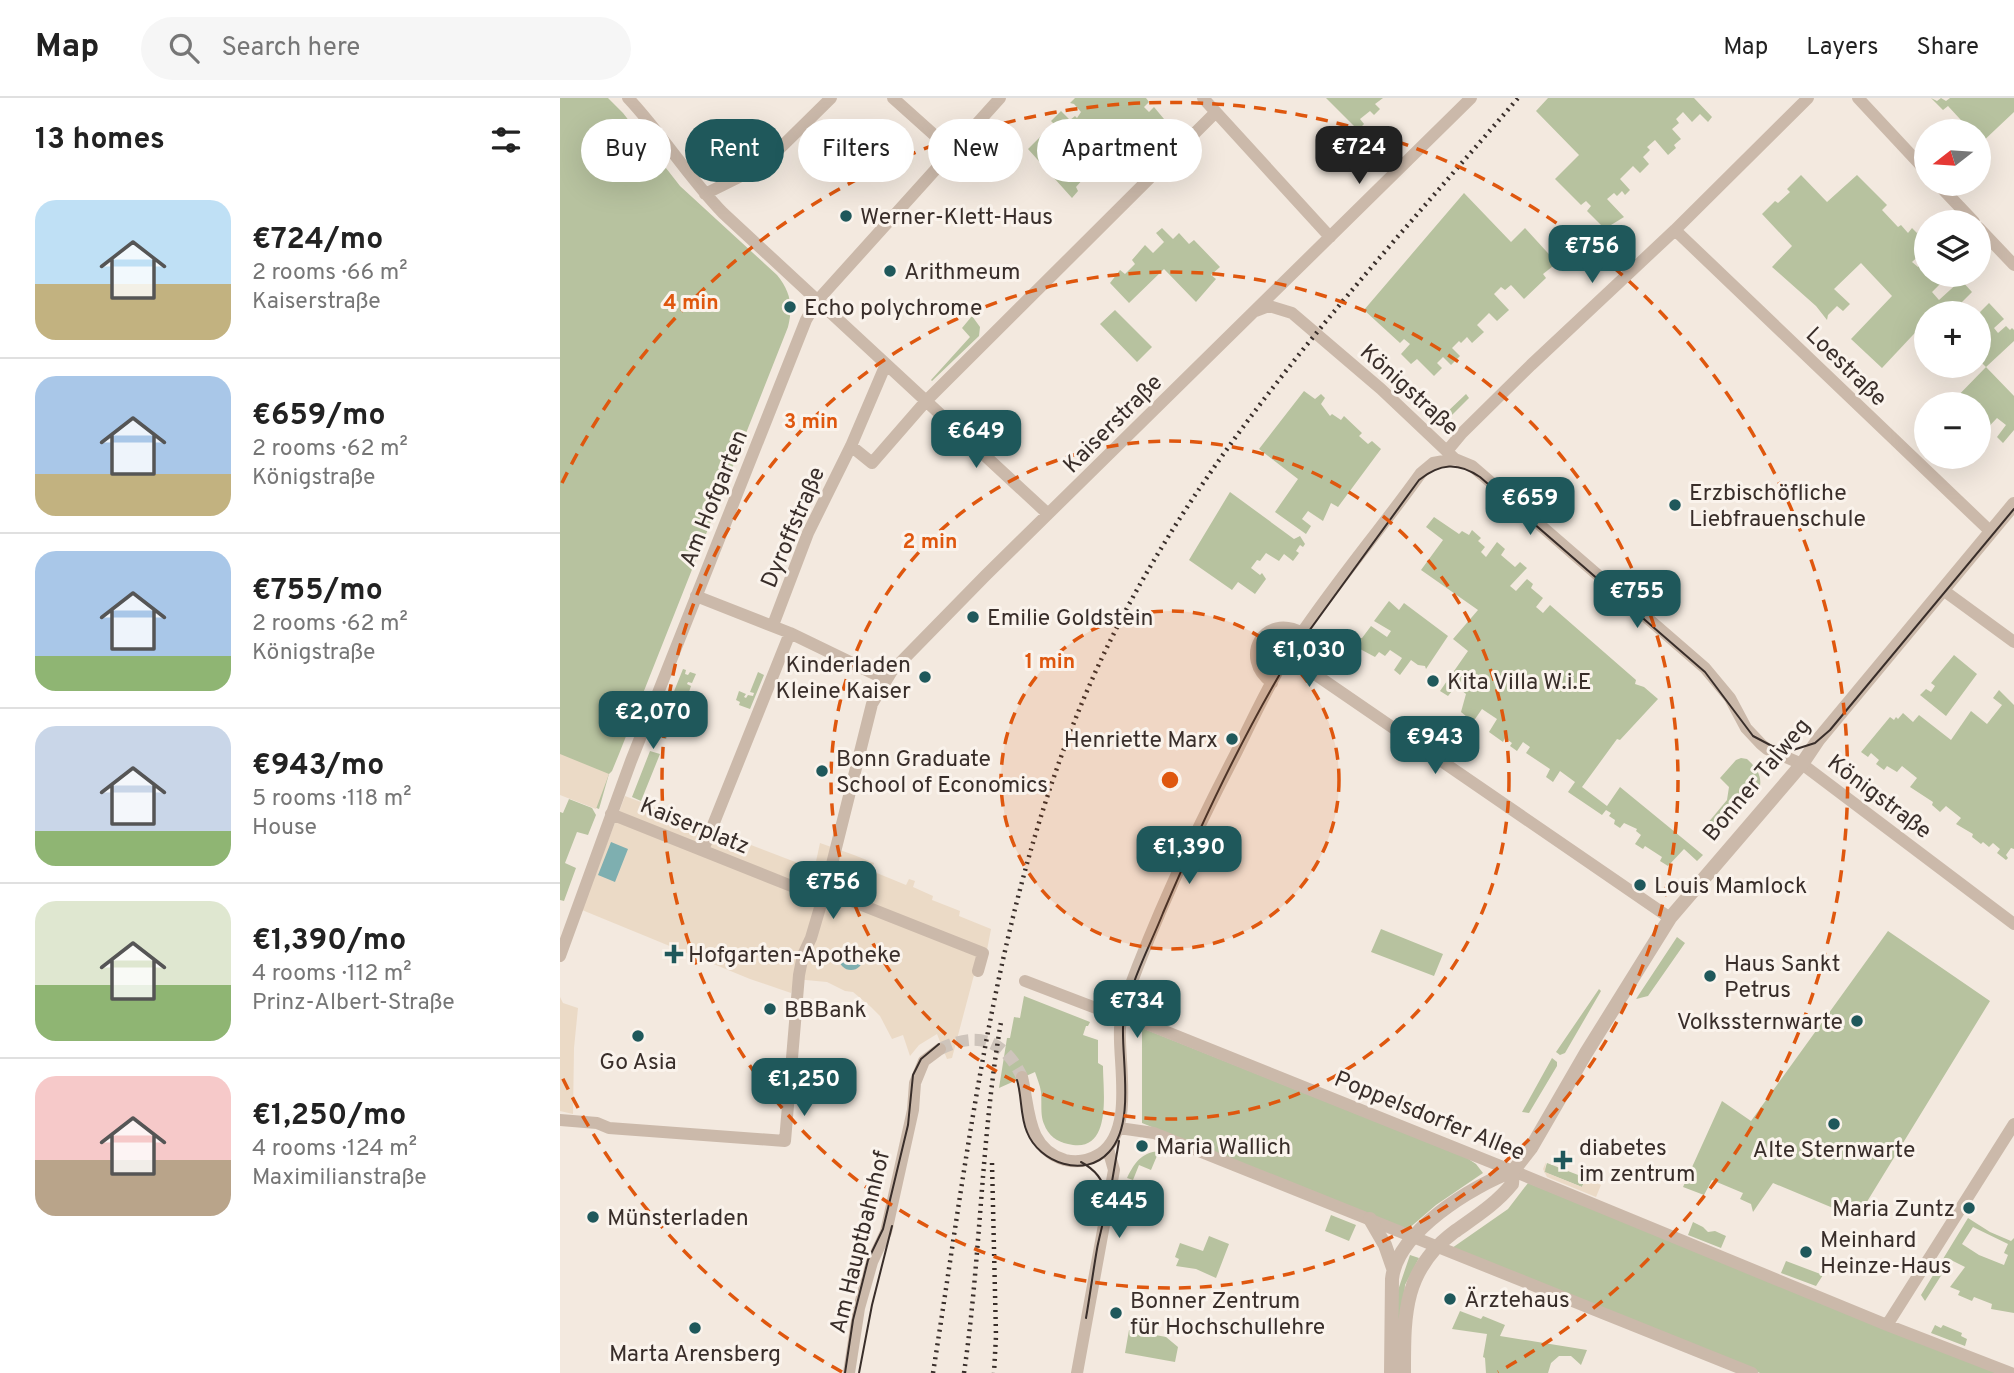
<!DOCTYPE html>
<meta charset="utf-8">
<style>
body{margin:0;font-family:Overpass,sans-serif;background:#f6f6f6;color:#222;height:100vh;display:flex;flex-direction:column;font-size:26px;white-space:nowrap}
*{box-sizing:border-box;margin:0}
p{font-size:23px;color:#767676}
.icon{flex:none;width:38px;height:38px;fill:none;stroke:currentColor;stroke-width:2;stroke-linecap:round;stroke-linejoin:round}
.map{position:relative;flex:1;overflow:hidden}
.details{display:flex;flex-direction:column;background:#fff;width:560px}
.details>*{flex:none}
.guide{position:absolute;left:21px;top:21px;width:665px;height:63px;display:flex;gap:14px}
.needle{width:46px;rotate:253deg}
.buttons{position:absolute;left:1354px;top:21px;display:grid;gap:14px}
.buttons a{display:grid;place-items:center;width:77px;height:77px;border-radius:50%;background:#fff;box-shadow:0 7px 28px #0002;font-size:35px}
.price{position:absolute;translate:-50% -60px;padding:0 16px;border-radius:14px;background:#1f585b;color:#fff;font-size:23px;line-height:46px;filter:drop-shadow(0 2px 4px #0008)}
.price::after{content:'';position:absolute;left:50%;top:42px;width:21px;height:16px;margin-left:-10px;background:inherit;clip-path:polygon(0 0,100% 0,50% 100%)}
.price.on{background:#222;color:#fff}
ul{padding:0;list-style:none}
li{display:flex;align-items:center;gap:21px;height:175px;padding:0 35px}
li+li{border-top:2px solid #e0e0e0}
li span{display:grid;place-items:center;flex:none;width:196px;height:140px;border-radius:21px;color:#555}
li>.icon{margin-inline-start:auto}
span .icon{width:84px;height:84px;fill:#fffc;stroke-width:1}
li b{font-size:30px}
h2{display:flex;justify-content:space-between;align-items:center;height:84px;padding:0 35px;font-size:30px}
.tag{padding:0 24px;border-radius:32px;background:#fff;box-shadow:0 7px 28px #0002;font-size:24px;line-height:63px}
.tag.on{background:#1f585b;color:#fff}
header{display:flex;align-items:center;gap:42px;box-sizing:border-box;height:98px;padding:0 35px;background:#fff;border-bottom:2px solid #e0e0e0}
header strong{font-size:33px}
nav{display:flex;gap:38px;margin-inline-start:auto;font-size:24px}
.search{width:490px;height:63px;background:#f6f6f6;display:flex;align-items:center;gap:18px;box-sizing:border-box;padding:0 24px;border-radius:38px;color:#767676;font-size:26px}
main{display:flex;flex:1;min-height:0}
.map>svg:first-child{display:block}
.green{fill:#b7c29f;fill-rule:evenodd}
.plaza{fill:#ebdac6}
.water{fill:#7eafb0}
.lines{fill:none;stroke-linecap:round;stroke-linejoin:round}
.minor-tunnel{stroke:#cec4bb;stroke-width:12;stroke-dasharray:12 6;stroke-linecap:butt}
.minor{stroke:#cbb9aa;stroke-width:12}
.tertiary{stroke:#cbb9aa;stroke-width:14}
.tram{stroke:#392e2a;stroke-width:2}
.rail{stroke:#392e2a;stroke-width:4.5;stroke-dasharray:2 5;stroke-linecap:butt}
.ring{fill:none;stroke:#df570e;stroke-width:3.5;stroke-dasharray:12 9}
.poi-dot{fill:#1f585b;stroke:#faf3ec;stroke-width:2.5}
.labels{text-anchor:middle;stroke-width:6;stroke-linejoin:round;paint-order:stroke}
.poi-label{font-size:23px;fill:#392e2a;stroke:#faf3ec;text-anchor:start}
.street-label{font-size:23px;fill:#392e2a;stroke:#faf3ec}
.centre{fill:#df570e;stroke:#faf3ec;stroke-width:3.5}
.ring-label{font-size:21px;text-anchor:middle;font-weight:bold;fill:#df570e;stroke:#faf3ec;stroke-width:6;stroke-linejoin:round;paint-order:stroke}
</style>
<header>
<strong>Map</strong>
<div class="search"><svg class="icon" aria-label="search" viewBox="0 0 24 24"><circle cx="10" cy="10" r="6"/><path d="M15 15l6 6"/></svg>Search here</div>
<nav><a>Map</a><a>Layers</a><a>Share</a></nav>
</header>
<main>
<section class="details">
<h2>13 homes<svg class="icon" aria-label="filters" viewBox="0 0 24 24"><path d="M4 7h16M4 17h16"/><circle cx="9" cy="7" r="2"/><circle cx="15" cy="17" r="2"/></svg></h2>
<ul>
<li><span style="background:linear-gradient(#bfe0f5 60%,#c2b280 0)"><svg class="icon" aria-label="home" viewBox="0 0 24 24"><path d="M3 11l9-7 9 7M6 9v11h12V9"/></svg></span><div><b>€724/mo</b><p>2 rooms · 66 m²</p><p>Kaiserstraße</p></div></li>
<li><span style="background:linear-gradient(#a9c7e8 70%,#c2b280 0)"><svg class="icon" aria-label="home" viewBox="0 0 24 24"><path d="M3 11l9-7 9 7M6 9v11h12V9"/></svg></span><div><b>€659/mo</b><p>2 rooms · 62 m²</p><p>Königstraße</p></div></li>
<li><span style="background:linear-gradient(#a9c7e8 75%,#8fb573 0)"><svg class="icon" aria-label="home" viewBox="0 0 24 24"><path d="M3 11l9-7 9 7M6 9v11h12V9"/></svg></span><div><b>€755/mo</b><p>2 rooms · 62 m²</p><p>Königstraße</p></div></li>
<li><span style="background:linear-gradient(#c9d6e8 75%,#8fb573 0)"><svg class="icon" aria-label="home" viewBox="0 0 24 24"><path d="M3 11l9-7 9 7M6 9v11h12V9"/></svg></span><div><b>€943/mo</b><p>5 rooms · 118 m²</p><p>House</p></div></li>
<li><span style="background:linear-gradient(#dfe7d0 60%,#8fb573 0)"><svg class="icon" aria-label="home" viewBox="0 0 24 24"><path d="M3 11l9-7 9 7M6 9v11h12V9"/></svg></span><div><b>€1,390/mo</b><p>4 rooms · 112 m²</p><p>Prinz-Albert-Straße</p></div></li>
<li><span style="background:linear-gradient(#f6c9c9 60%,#b9a48a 0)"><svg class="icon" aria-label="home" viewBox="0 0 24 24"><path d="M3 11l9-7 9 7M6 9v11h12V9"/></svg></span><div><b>€1,250/mo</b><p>4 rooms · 124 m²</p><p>Maximilianstraße</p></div></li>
</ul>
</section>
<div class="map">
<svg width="1454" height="1275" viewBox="0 0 1454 1275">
<rect width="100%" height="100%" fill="#f3e9df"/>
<path class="green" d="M0,0H48L63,15L120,88L217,177C231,194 233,209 228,229L59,656L52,673L49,676L39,711L0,696Z
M515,0H586L589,4L584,9L589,14L594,9L619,39L605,53L588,35L582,40L588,47L581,53L577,49L561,65L562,67L546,80L522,56L510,68L524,80L516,89L518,93L512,100L468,51L483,36L487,41L498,30L491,23L501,13L510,22L515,18L517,20L521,14L514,6L510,5Z
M766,0H823L815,6L820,11L814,17L810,13L800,21L804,26L798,32Z
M988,0H1134L1152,19L1148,24L1140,16L1132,24L1123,14L1116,21L1119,25L1112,31L1121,41L1114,47L1116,50L1108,57L1095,42L1087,49L1090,52L1083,59L1089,66L1080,75L1073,68L1060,81L1070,92L1065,97L1062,93L1057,98L1054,95L1047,101L1064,119L1051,127L1053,129L1048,134L1027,113L1031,108L1026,103L1021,107L995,81L1019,57L976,13Z
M1371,0L1377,3L1381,0L1386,3L1390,0H1454V14L1419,47V33H1411L1388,8L1383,12Z
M1241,77L1267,104L1297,77L1327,107L1322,112L1338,129L1341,127L1348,135L1352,130L1357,135L1361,132L1365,137L1363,139L1367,143V150L1352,164L1358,169L1367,160V177H1379L1384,182L1372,194L1379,202L1401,182L1412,194L1399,207L1407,215L1412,211L1416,215H1367V222L1322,270L1291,241L1332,198L1301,165L1274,191L1290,206L1283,213L1277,208L1268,217L1267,222L1256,208L1212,169L1232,148L1202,116L1215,103L1218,105L1230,94L1227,91Z
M904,95L951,144L965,130L997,165L983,176L986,180L964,201L951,187L945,192L941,189L934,196L949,212L937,223L929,215L917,227L924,234L912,245L907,239L901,245L899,243L892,250L900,258L891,267L883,259L877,265L882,270L874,278L857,261L851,266L841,256L850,246L844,241L840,245L804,212Z
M602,130L613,141L619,135L629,146L634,142L660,169L651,177L656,181L636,204L604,171L569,205L550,185L560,172L565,176L575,166L572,162L585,147L593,155L604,144L596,135Z
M1429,205L1444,221L1434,230L1438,235L1446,228L1450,232L1452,230L1454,232V243L1426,269L1454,298V332L1443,345L1437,339L1446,327L1437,320L1419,339V306H1390L1426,269L1419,262V215Z
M555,212L592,249L577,264L540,226Z
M412,218L420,229L419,238L372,283L371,282L410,239L402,230Z
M744,293L755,301L761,296L765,300L761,306L770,318L772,316L781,322L784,318L802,335L799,338L808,346L812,343L821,351L778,409L771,405L763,423L748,413L742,421L751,428L746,436L715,414L738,381L699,351Z
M906,296L909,300L883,326L861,305L863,302L880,316H885Z
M670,394L734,441L740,438L745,446L743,449L740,447L736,453L739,455L733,463L724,456L719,463L706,455L700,463L697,462L691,470L700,477L702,475L706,481L695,496L678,484L672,492L629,462Z
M874,419L899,436L902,433L909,437L912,432L921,440L918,443L925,449L921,454L926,459L937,444L945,451L941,457L955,469L960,464L967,470L950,488L956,493L967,481L973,486L971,490L983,500L976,509L983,515L990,507L1076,582L1075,586L1084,589L1098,601L1060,642L1057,641L1022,689L1047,708L1060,689L1143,757L1137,763L1124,751L1108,768L1100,763L1102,759L1085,748L1083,751L1075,746L1081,737L1076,733L1077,731L1064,725L1060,730L1054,726L1055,722L1049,718L1051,715L1046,712L1042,717L1008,694L1015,684L1000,673L993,684L986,679L990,671L966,655L970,649L963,644L957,653L950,648L952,645L945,640L943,644L929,634L937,621L922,611L913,624L901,614L906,596L896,588L888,598L880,593L908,553L893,541L918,512L861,472L883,442L866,429Z
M829,503L839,512L844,505L888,538L866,571L865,568L858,567L851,562L840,577L834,572L842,560L830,552L825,558L819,554L815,559L800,551L798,540H802L811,528L827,539L831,533L814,523Z
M723,536H726L705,572L702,552L709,541Z
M1394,557L1417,576L1386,618L1360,597L1366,591L1371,594L1375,588L1371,585Z
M123,571L126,572L125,576L128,577L130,574L136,576L132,585L128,584L127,586L131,588L128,597L123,596V598L126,600L123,608L119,607L106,641L96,638Z
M198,574L204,577L190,611L179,607L180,604L176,602L179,593L186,596L184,599L186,600L188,597L193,598L194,595L190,594Z
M1439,592L1454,607V751L1451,750L1446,757L1448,760L1446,762L1437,755L1440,751L1433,745L1429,749L1423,744L1421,746L1412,739L1413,736L1396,726L1401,720L1386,708L1380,714L1372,707L1373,704L1350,689L1357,680L1342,668L1337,674L1327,668L1324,672L1316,666L1319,662L1311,655L1308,659L1301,654L1330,619L1334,622L1336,619L1338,621L1343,615L1353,624L1359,617L1391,642L1411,613L1427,626L1442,607L1433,600Z
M90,653L100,656L81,703L72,699Z
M1181,660L1187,661C1195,668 1202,677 1200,688L1154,744L1150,740L1156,733L1147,726L1167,702L1169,689L1160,680L1176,662Z
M9,701L32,710L36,717L28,737L17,734L5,765L16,770L4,803L0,802V714L3,715Z
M821,831L883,856L874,878L811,854Z
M1328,833L1430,903L1297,1120L1213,1085L1193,1114L1191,1106L1180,1101L1183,1095L1152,1082L1144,1097L1123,1089L1162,1003L1191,1023Z
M1117,839L1125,845L1088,898L1076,901Z
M1039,891L1041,893L1005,955L1000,957L996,954Z
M464,898L530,924L528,928H526L523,937L538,942V965L543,968C543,994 553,1057 508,1046C497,1044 488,1037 484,1026C480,1017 482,1005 481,994C480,987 477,980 475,974L439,990L447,940H450L454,919L460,920Z
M582,930L907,1060L916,1066L923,1075L876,1107L847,1132L582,1025Z
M992,960L997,964V968L969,1015L962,1014Z
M599,1053L591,1072L579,1067L573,1082L567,1080C575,1064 581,1055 599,1053Z
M987,1065L1026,1080L1022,1089L984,1074Z
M968,1085L1437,1275H1200L892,1150L948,1111Z
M771,1117L796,1127L789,1143L765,1133Z
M1408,1120L1430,1134L1451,1143L1454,1140V1215L1431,1211L1432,1206L1414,1199L1412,1203L1398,1197L1400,1193L1390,1189L1405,1169L1391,1162L1365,1203L1361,1197ZM1413,1129L1448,1146L1444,1155L1448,1157L1444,1167L1419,1157L1402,1146Z
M1133,1124L1143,1129L1148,1134L1155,1133L1166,1138L1161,1150L1128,1137Z
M649,1138L669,1146L656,1180L636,1171L616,1168L619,1161L615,1159L620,1145L643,1153Z
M850,1157L859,1160L845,1187L841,1256L836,1198Z
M1226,1163L1263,1177L1256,1188L1221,1175Z
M900,1213L921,1221L923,1218L945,1227L940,1238L1027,1252L1021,1267L1011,1258H999L991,1265L988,1275H926L925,1260L923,1259L927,1236L892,1231Z
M1375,1227L1381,1230L1383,1227L1402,1235L1401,1238L1407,1241L1405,1248L1371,1235Z
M569,1232L606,1239L618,1249L615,1264L565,1255Z"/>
<path class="plaza" d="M0,656L49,676L36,711L0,697Z
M65,698L178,741L175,749L188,754L191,747L251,770L255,768L260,745L294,757L314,765L312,773L346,787L349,781L355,783L353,789L373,798L372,802L395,811L400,813L399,818L431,831L427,852L414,877L392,960L387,961L377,936L359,947L350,958L343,937L332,941L320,918L311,909L293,894L285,893L267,884L235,881L231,895L190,881L22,812Z
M0,899L3,905L18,910L14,950L13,1016L0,1013Z
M986,1064L985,1074L1022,1089L1026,1080L1041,1087L1036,1099L987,1079L983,1071Z"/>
<path class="water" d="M51,744L68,751L55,784L38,777Z
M279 860a12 12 0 1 1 24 0a12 12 0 1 1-24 0Z"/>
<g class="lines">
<path class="minor-tunnel" d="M380,951C417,933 444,941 462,979"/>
<path class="minor" d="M68,0C102,36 128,79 163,115L488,416
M333,0L391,52
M643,0L770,139
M1298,0L1367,74
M1378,86L1414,124
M145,96L203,67L271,0
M1419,130L1454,167
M1115,132L1431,434
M696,213L709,208L732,215L821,291L895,361L912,368L1145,570L1170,600L1186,630L1201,646L1207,651L1242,666L1454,826
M291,348L312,365L366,303L656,14
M887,353L902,335L971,267L1115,132L1248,0
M1383,492L1454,544
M136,498L230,535L325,581
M213,527L248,435L291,348L326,266
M727,557L1110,820
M712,585C677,559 705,514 742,535
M51,716L244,793L289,802L423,855L418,873
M143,752L230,535
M0,858L71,663L246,222L257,203L440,0
M465,883L562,920L577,922L953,1073L1327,1227L1451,1275
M462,979C470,1011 466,1050 505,1062C517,1065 530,1062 540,1056C575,1032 558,966 560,930C561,918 564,905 568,894C598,813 635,734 675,657C692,623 708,587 729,554C769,492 818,435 861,375L873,365L895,361
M0,1022L37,1025L49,1030L225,1043L239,877L243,857L251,840L267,786L312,606L332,573L426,477L911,0
M559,1030L594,1035L1192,1275
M1327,1227L1454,1026
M289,1275L299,1210L312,1164L326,1134L353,1012L355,985L364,963L380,951
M517,1275L554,1072L548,1051"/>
<path class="tertiary" d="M953,1073L971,1050L1026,955L1110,820L1242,666L1258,642L1454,406
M810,1121L825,1147L833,1170
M831,1275L832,1181C837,1134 912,1088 953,1073
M844,1275C844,1217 843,1172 894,1134C915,1119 936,1106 952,1086L953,1073"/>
<path class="tram" d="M457,982C462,998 460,1018 467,1034C479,1065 525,1081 549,1054C575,1027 562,965 563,930C563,920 566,909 569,899C577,871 592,843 603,815C640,728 681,640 730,559L859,382C880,365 898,364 920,379L1145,574L1193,638L1212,648L1233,652L1255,645L1270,632L1454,411
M521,1064C560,1085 543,1118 537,1151C533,1174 530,1197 526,1220
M549,1101L559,1043
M285,1275L293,1222L308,1162L323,1131L348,1027L353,977L361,961L379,946
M299,1275L312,1207L332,1128"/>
<path class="rail" d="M432,1065L436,1238L434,1275
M373,1275C409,1048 434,814 524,600C621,370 798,187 958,0
M404,1275C421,1158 421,1040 441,924"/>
</g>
<circle cx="610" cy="682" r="169" fill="#df570e" fill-opacity=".12"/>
<g class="ring">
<circle cx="610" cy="682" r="169"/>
<circle cx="610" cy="682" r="339"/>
<circle cx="610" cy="682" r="508"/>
<path d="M282 1274A677 677 0 0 1 2 979M2 385A677 677 0 1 1 938 1274"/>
</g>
<g class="poi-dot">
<circle cx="286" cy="118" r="7"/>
<circle cx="330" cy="173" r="7"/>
<circle cx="230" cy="209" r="7"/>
<circle cx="1115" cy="407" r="7"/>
<circle cx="413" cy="519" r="7"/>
<circle cx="365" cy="579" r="7"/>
<circle cx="873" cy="583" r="7"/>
<circle cx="672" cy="641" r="7"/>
<circle cx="262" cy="673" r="7"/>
<circle cx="1080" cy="787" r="7"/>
<path d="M110.5 845.5h7v7h7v7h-7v7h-7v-7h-7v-7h7z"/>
<circle cx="1150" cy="878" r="7"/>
<circle cx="210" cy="911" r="7"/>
<circle cx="1297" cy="923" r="7"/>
<circle cx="78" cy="938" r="7"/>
<circle cx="1274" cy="1026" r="7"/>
<circle cx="582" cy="1048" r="7"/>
<path d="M999.5 1051.5h7v7h7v7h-7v7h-7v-7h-7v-7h7z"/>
<circle cx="1409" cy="1110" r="7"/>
<circle cx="33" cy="1119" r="7"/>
<circle cx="1246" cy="1154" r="7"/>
<circle cx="890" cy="1201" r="7"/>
<circle cx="556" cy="1215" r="7"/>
<circle cx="135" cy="1230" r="7"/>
</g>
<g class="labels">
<g class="poi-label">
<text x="300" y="126">Werner-Klett-Haus</text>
<text x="344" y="181">Arithmeum</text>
<text x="244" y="217">Echo polychrome</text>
<text x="1129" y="402">Erzbischöfliche<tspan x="1129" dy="26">Liebfrauenschule</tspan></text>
<text x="427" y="527">Emilie Goldstein</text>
<text x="351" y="574" text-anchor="end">Kinderladen<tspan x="351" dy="26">Kleine Kaiser</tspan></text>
<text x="887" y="591">Kita Villa W.i.E</text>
<text x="658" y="649" text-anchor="end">Henriette Marx</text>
<text x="276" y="668">Bonn Graduate<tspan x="276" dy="26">School of Economics</tspan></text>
<text x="1094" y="795">Louis Mamlock</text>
<text x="128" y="864">Hofgarten-Apotheke</text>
<text x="1164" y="873">Haus Sankt<tspan x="1164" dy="26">Petrus</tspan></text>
<text x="224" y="919">BBBank</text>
<text x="1283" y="931" text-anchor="end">Volkssternwarte</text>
<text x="78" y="971" text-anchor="middle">Go Asia</text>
<text x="596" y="1056">Maria Wallich</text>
<text x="1019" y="1057">diabetes<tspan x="1019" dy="26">im zentrum</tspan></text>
<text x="1274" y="1059" text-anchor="middle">Alte Sternwarte</text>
<text x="1395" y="1118" text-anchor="end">Maria Zuntz</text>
<text x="47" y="1127">Münsterladen</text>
<text x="1260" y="1149">Meinhard<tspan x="1260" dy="26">Heinze-Haus</tspan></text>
<text x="904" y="1209">Ärztehaus</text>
<text x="570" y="1210">Bonner Zentrum<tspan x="570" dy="26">für Hochschullehre</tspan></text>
<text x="135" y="1263" text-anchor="middle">Marta Arensberg</text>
</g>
<g class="street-label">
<text transform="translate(1287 268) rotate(44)" y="8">Loestraße</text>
<text transform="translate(850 291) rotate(42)" y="8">Königstraße</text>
<text transform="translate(552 325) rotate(-45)" y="8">Kaiserstraße</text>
<text transform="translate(153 400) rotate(-68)" y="8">Am Hofgarten</text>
<text transform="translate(232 429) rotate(-67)" y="8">Dyroffstraße</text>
<text transform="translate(1196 681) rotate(-50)" y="8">Bonner Talweg</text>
<text transform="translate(1320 698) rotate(37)" y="8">Königstraße</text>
<text transform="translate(135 727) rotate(22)" y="8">Kaiserplatz</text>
<text transform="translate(870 1017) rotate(22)" y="8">Poppelsdorfer Allee</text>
<text transform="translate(299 1144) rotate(-76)" y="8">Am Hauptbahnhof</text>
</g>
</g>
<circle cx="610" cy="682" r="10" class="centre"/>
<g class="ring-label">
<text x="131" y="211">4 min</text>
<text x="251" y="330">3 min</text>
<text x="370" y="450">2 min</text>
<text x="490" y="570">1 min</text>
</g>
</svg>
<div class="buttons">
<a><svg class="needle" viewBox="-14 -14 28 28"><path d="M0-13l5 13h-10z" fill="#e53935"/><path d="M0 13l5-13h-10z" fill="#767676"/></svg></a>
<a><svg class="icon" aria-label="layers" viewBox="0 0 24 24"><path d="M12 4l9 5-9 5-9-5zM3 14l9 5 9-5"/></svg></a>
<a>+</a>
<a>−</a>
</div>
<b class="price on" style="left:799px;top:88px">€724</b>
<b class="price" style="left:1032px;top:187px">€756</b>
<b class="price" style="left:416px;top:372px">€649</b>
<b class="price" style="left:970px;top:439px">€659</b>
<b class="price" style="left:1077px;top:532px">€755</b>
<b class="price" style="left:749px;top:591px">€1,030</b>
<b class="price" style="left:93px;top:653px">€2,070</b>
<b class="price" style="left:875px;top:678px">€943</b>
<b class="price" style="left:629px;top:788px">€1,390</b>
<b class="price" style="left:273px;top:823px">€756</b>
<b class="price" style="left:577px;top:942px">€734</b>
<b class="price" style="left:244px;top:1020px">€1,250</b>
<b class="price" style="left:559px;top:1142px">€445</b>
<div class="guide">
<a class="tag">Buy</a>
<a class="tag on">Rent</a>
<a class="tag">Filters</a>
<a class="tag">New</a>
<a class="tag">Apartment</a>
</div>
</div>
</main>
